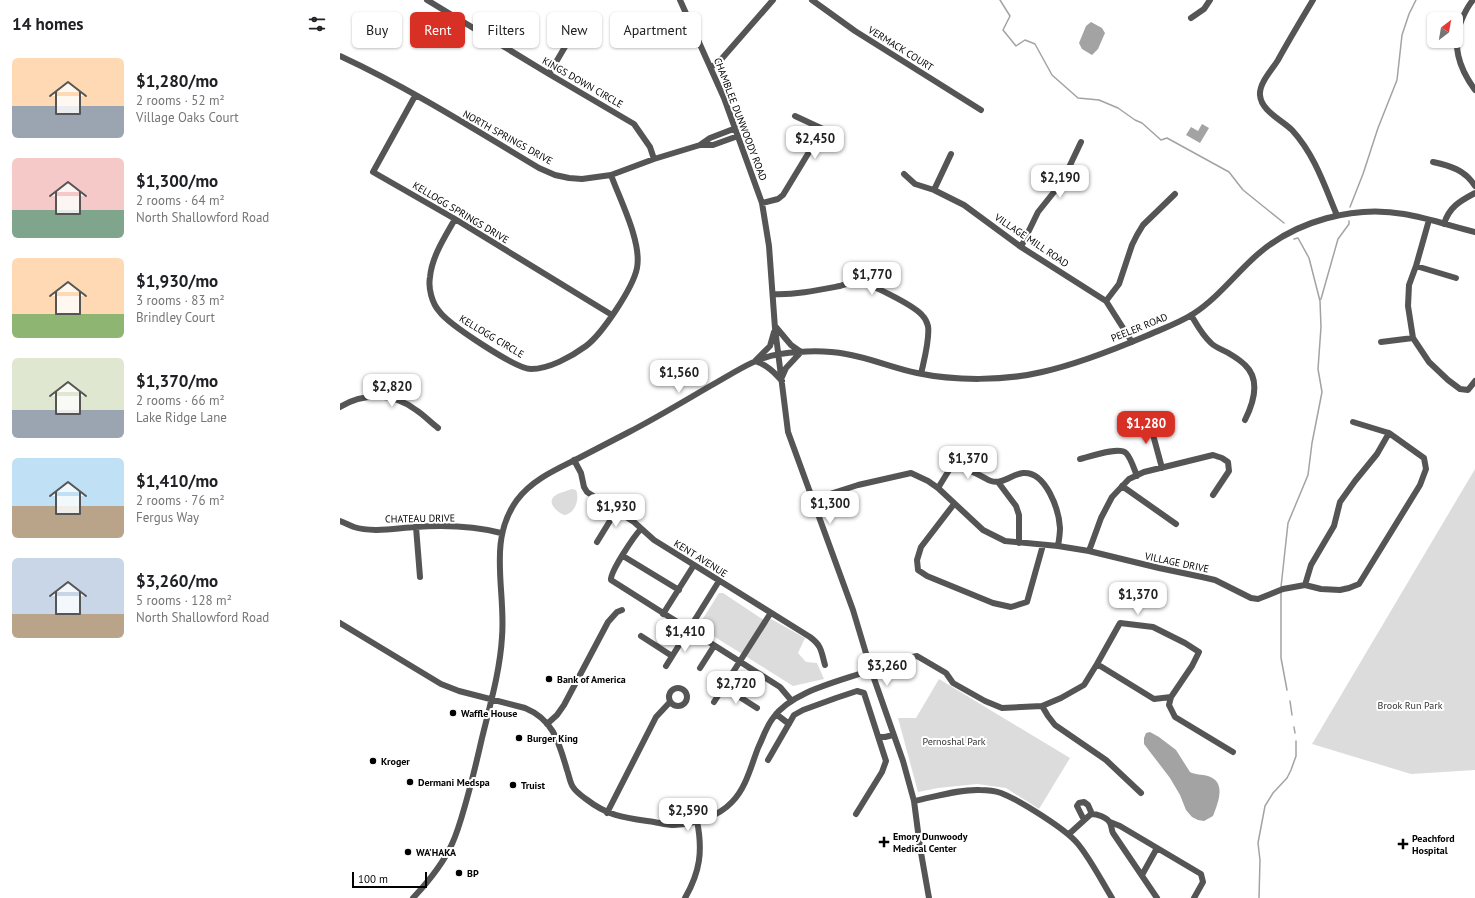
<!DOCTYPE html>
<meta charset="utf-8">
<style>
body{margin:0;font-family:"PT Sans",sans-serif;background:#f2f2f2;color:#202124;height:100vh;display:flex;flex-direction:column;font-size:15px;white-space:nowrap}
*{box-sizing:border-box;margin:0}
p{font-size:13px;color:#757577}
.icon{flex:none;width:22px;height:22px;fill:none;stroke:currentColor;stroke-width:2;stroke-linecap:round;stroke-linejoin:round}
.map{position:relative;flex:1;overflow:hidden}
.sheet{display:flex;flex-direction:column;background:#fff;width:340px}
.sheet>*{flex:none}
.guide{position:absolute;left:12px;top:12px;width:380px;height:36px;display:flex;gap:8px}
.needle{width:26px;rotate:31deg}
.fabs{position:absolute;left:1087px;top:12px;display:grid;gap:8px}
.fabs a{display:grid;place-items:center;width:36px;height:36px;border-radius:6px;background:#fff;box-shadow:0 1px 3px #0004;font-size:20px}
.scale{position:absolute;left:12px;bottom:10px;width:75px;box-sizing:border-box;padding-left:4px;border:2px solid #000;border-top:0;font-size:11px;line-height:14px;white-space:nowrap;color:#000;-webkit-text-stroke:3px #fff;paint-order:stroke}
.price{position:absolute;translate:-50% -34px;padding:0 9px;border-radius:8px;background:#fff;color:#222;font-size:13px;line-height:26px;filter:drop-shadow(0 1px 2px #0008)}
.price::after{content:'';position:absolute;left:50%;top:24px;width:12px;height:9px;margin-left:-6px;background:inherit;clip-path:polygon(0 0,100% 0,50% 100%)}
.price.current{background:#d93025;color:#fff}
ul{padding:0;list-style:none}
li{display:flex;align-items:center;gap:12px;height:100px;padding:0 12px}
li span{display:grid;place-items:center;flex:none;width:112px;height:80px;border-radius:6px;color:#555}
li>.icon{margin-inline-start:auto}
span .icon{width:48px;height:48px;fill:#fffc;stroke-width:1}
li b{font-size:17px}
h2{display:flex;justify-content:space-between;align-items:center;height:48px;padding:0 12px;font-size:17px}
.pill{padding:0 14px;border-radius:6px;background:#fff;box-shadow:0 1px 3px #0004;font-size:14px;line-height:36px}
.pill.current{background:#d93025;color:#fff}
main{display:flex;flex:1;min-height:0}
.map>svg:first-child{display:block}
.green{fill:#dcdcdc}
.water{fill:#a3a3a3}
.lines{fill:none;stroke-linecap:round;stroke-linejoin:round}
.stream{stroke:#a3a3a3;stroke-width:1.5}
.minor{stroke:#555;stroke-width:6}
.poi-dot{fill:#000;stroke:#fff;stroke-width:1.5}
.labels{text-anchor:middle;stroke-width:4;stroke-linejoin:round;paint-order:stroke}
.street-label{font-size:10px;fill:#000;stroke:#fff}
.poi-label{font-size:10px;font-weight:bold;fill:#000;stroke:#fff;text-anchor:start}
.park-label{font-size:10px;fill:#333;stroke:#fff}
</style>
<main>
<section class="sheet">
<h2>14 homes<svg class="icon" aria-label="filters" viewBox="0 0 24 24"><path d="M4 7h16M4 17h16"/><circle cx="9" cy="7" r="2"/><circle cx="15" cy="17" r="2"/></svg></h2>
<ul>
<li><span style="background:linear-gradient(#ffd9b3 60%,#9aa5b1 0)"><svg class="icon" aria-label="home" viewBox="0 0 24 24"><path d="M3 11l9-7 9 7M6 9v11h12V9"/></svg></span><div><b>$1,280/mo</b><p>2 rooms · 52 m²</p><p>Village Oaks Court</p></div></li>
<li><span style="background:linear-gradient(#f6c9c9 65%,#7fa58c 0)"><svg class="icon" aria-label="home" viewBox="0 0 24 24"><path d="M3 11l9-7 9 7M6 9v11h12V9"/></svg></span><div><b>$1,300/mo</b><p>2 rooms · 64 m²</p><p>North Shallowford Road</p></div></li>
<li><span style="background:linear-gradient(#ffd9b3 70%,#8fb573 0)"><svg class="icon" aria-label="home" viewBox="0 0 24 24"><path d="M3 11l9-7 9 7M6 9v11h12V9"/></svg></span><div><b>$1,930/mo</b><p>3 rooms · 83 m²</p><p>Brindley Court</p></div></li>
<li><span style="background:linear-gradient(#dfe7d0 65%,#9aa5b1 0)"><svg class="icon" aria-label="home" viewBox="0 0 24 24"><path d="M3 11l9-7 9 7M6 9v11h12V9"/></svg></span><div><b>$1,370/mo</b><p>2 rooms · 66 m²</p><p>Lake Ridge Lane</p></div></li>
<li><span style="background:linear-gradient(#bfe0f5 60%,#b9a48a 0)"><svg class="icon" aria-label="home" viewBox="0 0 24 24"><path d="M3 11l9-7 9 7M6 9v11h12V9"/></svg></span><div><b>$1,410/mo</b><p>2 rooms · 76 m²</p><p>Fergus Way</p></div></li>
<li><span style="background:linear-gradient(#c9d6e8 70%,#b9a48a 0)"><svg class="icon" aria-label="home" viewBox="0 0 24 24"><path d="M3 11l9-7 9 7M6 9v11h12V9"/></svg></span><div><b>$3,260/mo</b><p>5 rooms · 128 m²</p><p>North Shallowford Road</p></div></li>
</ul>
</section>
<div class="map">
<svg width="1135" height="898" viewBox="0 0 1135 898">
<rect width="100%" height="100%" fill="#fff"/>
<path class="green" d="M1135,469V770L1071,774L972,744Z
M232,489L236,490C240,499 235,514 224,515C217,512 205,502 216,495C221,492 227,491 232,489Z
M379,593H383L428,623L431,619L465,638L458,653L466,662L477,663L484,679L453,686L359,627V625Z
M599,679L730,758L699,809L666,788L637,784L598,788L578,792L558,718H576Z"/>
<path class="water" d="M751,22L762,28L765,33L758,49L752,55L742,49L739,43L746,26Z
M862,124L869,128L860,143L846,135L851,127L858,131Z
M810,732L819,737L836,750L850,772C855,775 862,774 868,776C887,782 878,803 873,816L864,821L858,820L852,817L846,810L840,795L830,778L804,744V738L806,733Z"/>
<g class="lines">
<path class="stream" d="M660,0L670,16L663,30L676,46L685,40L695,44L712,75L738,98L759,100L778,108L795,120L802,123L821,140L827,138L889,172L903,190L944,223
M1010,207L1023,174L1038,128L1057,80L1062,35L1069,14L1076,0
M981,299L998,239L1009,224V221
M941,587L948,523L968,475L972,443L982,392L978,369L981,327L980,301L969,258L958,238L954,239
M941,593V658L947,690
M950,701L952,715
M954,727L955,733
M919,898L920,860L918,843L925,806L933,793L947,778L951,770L956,756V741"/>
<path class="minor" d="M87,0L209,74L294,124L310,147L314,159
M340,0L384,98L422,203L429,246L435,328L448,432L513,610L531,670L563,761L574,801L580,847L589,898
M472,0L515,31L641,110
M973,0C961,20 949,40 938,60C932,70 919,83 920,95C921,111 942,120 952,130C974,154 984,184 996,213L995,216
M1133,0C1128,6 1125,12 1122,19C1111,45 1119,68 1135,90
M851,18L864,9L870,0
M0,56C69,88 134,129 199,168L215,175L229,178L242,179L271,175L314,159L360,145H373L398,136
M371,67L378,63L433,0
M209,74L239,23
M75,96L33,172L115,219L272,315
M360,145L370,138L396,128
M1093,162C1111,166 1125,170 1135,186
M564,174L575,184L594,190L624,205L681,247L766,301L792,342
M594,190L611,154
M422,203L438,199L443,195L483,129L455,116
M115,219C105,237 92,256 90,277C88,288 92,303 99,311C108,324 176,369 191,369C209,369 231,357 246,346C262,334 293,288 297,268C302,242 280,200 271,175
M1089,220L1076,266L1069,285L1068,306L1073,338L1089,362L1108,380L1120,389L1128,390L1135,381
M1104,224C1109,207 1120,201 1135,193
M681,247L698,212L722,182L741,142
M1076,266L1116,278
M433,294C455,295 479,290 500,286C505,284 510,283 514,282C526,280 574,306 582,315C585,318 587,322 588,326C590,339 584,360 581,374
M766,301L779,284L792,245L797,235L803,225L835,194
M851,315C857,325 862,335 871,343C876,348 884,350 890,354C895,357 901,361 905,365C921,380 913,404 905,420
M435,326L451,345L461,352
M434,332L430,346L415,361C427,365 434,372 442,381
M1041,342L1073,338
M442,377L446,368L461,352
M0,407C24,392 54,393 76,410C84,415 90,422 98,428
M804,415L809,420L822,468
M740,459C749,457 779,446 786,453C791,458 794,469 797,476
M234,460L241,473L244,487L247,492L294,522L314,540L470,637C482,646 481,651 485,665
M658,482L676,506L679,515V543
M782,486L836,524
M598,488L611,467C624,467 631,471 643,477C645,478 648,480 651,481C662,485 672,474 683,473C706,471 719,510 720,528C720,534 719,540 718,546
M471,500L518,485L571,473L588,481L598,488L643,530L665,541L718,546L749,551L819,568L862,577L875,580L911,598L918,599L943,589L965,585L981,589L1000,590L1009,588L1019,584L1080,485L1086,469L1084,458L1049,433L1013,422
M614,504L581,547L577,560L578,570L587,576L653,603L671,607L687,602L703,545
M0,521C5,523 9,525 14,527C32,533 57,528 75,527C103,525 134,526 161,533
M76,527L80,577
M301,529C294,536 270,572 271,580L440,687L451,700
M257,542L276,511
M749,551L761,518L772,497L789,479L804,472L873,455L882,458L888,462L889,471L873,495
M283,556L339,590
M965,585L971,565L994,526L1000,502L1015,481L1037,454L1049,433
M323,614L354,565
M0,623L101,684L119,691L185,708C214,720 219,743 227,770C229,775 230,783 233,787C236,792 242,796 246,799C269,817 286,818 314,822C320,823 328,825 334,825C354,824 378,817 392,802C406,788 411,766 418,748C423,738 426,727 433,718C452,691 501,681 531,670C547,667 561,659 577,656L606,673L613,683L645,701L662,708L702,706L708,716L715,725L766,760L801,793
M301,636L332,656
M757,664L814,699L831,697L829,705L835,717L893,752
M326,666L379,581
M360,668L374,646
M384,687L417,708
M329 697a9 9 0 1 1 18 0a9 9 0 1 1-18 0Z
M374,702L430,614
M702,706L721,698L744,685L757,664L780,623L813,627L845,643L859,652L852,666L831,697
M436,714L449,724
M207,724L217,715L224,705L268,622L277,612L282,610
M539,737H545L553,735
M428,760L454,715L463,710L496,698L517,691L524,693L546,761L542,772L516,814
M574,801C595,797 619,789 640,790C647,790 655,791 661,793C679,800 726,829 738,844C751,860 761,880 772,898
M267,813L316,717L330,702
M744,820L737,806L739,803L744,802L748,805L752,814
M770,822L780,826L861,874L863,882L854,898
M729,834L751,814C757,814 767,817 770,823C772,826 771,829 773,833L817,898
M802,875L817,848
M73,898C88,882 103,864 112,844C118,831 122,816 126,802C132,781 137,760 142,738C150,705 160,671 162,637C166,590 147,541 177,500C192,480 215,470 237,459C254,450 272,441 289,432C320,416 349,398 379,381C398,370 418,357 440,354C461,351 485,350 506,354C530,358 553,368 577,373C615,381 664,381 702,372C738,364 773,350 806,336C822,329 839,323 853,314C878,298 896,273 918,254C956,221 1014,205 1064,214C1088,218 1111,226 1135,232
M345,898C360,872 363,851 357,821"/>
</g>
<g class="poi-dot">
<circle cx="209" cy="679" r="4"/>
<circle cx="113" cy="713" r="4"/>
<circle cx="179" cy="738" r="4"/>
<circle cx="33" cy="761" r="4"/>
<circle cx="70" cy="782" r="4"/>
<circle cx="173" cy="785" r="4"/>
<path d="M542 836h4v4h4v4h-4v4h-4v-4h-4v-4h4z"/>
<path d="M1061 838h4v4h4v4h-4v4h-4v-4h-4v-4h4z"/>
<circle cx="68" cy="852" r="4"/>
<circle cx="119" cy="873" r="4"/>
</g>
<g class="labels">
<g class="street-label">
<text transform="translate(561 48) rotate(32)" y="4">VERMACK COURT</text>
<text transform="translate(243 82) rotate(30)" y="4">KINGS DOWN CIRCLE</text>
<text transform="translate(401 119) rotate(69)" y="4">CHAMBLEE DUNWOODY ROAD</text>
<text transform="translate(168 137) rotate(29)" y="4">NORTH SPRINGS DRIVE</text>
<text transform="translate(121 212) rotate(31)" y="4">KELLOGG SPRINGS DRIVE</text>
<text transform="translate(692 240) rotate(34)" y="4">VILLAGE MILL ROAD</text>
<text transform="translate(799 327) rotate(-22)" y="4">PEELER ROAD</text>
<text transform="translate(152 336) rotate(31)" y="4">KELLOGG CIRCLE</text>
<text transform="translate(80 518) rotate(-1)" y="4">CHATEAU DRIVE</text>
<text transform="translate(361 558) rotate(32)" y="4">KENT AVENUE</text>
<text transform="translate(837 562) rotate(12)" y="4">VILLAGE DRIVE</text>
</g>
<g class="poi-label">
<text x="217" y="683">Bank of America</text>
<text x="121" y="717">Waffle House</text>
<text x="187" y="742">Burger King</text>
<text x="41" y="765">Kroger</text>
<text x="78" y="786">Dermani Medspa</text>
<text x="181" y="789">Truist</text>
<text x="553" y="840">Emory Dunwoody<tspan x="553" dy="12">Medical Center</tspan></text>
<text x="1072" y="842">Peachford<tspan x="1072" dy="12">Hospital</tspan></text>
<text x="76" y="856">WA'HAKA</text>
<text x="127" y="877">BP</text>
</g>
<g class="park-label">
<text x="1070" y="709">Brook Run Park</text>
<text x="614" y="745">Pernoshal Park</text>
</g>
</g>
</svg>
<div class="fabs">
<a><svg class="needle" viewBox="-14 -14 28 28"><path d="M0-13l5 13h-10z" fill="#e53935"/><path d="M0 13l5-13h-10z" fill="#757577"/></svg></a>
</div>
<div class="scale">100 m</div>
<b class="price" style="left:475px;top:160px">$2,450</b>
<b class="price" style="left:720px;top:199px">$2,190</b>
<b class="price" style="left:532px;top:296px">$1,770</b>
<b class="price" style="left:339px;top:394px">$1,560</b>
<b class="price" style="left:52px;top:408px">$2,820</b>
<b class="price current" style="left:806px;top:445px">$1,280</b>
<b class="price" style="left:628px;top:480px">$1,370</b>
<b class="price" style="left:490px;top:525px">$1,300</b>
<b class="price" style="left:276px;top:528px">$1,930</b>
<b class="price" style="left:798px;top:616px">$1,370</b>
<b class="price" style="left:345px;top:653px">$1,410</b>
<b class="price" style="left:547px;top:687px">$3,260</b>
<b class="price" style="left:396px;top:705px">$2,720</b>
<b class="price" style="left:348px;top:832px">$2,590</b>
<div class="guide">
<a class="pill">Buy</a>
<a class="pill current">Rent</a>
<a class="pill">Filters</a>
<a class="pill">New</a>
<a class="pill">Apartment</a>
</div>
</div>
</main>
